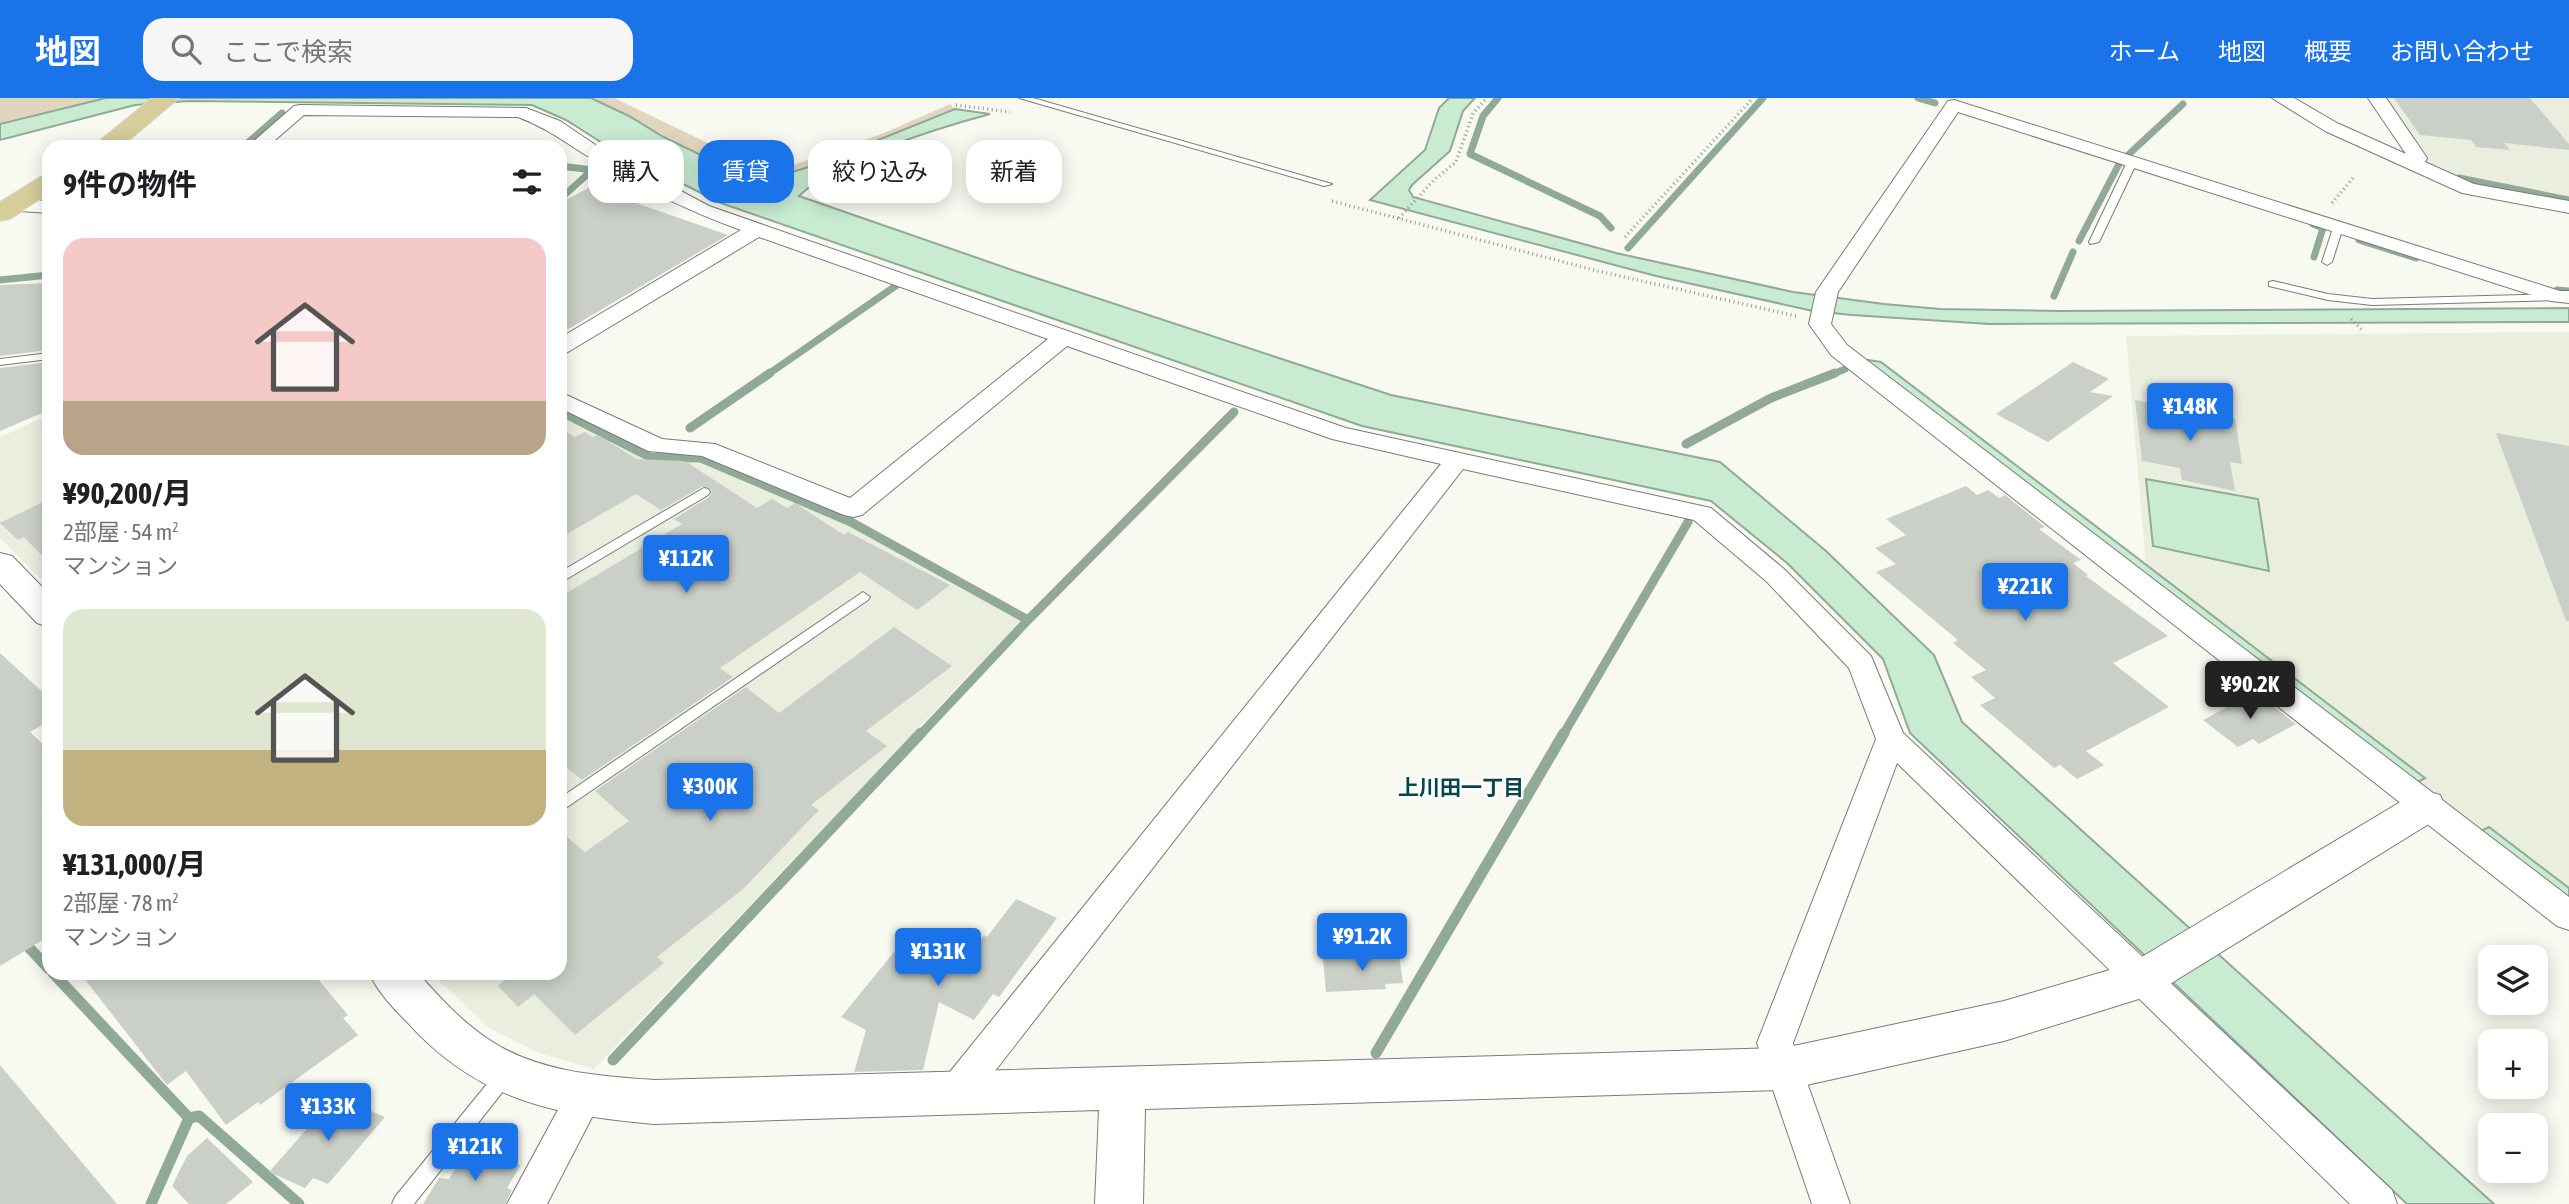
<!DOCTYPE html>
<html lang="ja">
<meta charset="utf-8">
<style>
body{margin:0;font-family:"Asap Condensed","Noto Sans JP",sans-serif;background:#f6f6f6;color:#202124;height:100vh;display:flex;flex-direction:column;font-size:26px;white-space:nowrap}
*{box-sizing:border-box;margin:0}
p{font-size:23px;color:#757577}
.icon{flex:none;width:38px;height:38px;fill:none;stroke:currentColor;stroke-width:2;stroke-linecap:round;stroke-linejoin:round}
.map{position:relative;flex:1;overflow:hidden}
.panel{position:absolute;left:42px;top:42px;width:525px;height:840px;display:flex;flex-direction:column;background:#fff;border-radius:21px;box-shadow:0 4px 18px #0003}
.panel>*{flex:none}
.top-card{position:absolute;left:588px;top:42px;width:665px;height:63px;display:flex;gap:14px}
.controls{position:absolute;left:2478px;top:847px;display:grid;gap:14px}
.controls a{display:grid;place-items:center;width:70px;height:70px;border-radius:14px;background:#fff;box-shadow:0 4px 18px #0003;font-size:35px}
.price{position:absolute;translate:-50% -60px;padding:0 16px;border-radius:7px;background:#1a73e8;color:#fff;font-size:23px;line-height:46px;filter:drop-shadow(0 2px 4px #0008)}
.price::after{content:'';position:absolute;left:50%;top:42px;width:21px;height:16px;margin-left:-10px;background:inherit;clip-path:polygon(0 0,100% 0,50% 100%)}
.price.selected{background:#222;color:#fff}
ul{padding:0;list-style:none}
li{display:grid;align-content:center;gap:14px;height:371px;padding:0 21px}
li span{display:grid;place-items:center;height:217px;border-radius:21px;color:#555}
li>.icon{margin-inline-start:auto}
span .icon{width:126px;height:126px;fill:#fffc;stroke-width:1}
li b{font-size:30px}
h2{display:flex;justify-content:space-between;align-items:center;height:84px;padding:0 21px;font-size:30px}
.tag{padding:0 24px;border-radius:21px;background:#fff;box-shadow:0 4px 18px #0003;font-size:24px;line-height:63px}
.tag.selected{background:#1a73e8;color:#fff}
header{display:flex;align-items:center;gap:42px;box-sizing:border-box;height:98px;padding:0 35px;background:#1a73e8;color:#fff}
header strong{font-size:33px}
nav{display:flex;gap:38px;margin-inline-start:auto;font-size:24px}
.search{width:490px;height:63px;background:#f6f6f6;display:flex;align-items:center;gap:18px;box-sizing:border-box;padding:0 24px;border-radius:21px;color:#757577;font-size:26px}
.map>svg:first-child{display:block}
.built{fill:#eaeedf}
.green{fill:#e2d5bd}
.water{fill:#c9ebd2;stroke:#91a997;stroke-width:2}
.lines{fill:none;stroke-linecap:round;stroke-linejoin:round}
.stream-far2{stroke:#91a997;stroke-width:7}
.stream-far1{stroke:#91a997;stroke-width:9}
.stream{stroke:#91a997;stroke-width:11}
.building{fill:#cad0c8}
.service-casing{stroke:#7a7c74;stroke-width:2}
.minor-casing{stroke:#7a7c74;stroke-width:2}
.tertiary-casing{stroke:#7a7c74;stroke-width:2}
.primary-casing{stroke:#d8d9d8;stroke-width:2}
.path{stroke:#979992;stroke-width:3.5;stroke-dasharray:1 3.5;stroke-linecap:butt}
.service{fill:#fff;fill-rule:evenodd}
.minor{fill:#fff;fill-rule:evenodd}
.tertiary{fill:#fff;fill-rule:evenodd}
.primary{fill:#d6cd9b;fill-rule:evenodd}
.labels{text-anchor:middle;stroke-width:5;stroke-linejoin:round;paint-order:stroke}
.neighbourhood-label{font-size:21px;font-weight:bold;fill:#04464e;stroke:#fff}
</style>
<header>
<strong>地図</strong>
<div class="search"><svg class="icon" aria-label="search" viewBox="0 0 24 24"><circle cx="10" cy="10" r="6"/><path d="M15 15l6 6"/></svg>ここで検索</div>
<nav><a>ホーム</a><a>地図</a><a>概要</a><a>お問い合わせ</a></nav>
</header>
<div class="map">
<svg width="2569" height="1106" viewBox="0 0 2569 1106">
<rect width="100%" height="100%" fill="#f8faf1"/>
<path class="built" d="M2383,0H2569V101L2472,83L2427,64Z
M2569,234V802L2416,685L2424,679L2146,467L2126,238Z
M560,316L647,360L700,362L848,426L1021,522L594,971L539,955L489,930L431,875H560Z
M49,317V489L0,440V339Z"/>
<path class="green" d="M0,0H106L0,26Z
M591,0H614L771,75L884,35L950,6L955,11L821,65L758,85Z"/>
<path class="water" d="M106,0H591L629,18L662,38L758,85L821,65L955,11L990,16C938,30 837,61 799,98L1018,174L1391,297L1720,364L1826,453L1934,557L1962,624L2494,1106H2407L1910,635L1883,561L1787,465L1711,403L1362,328L721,105L607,48L566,22L532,7L188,3L135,7L0,42V26Z
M1449,0H1475L1463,13L1450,53L1412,87L1409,92L1413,99L1616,155L1793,194L1884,206L1940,211L2058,213L2569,210V224L1989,226L1852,217L1813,213L1656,178L1370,102L1425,52L1439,10Z
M1868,262L1881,264L2425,680L2416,685L1872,269Z
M2146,381L2258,401L2269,473L2153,448Z
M2489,729L2569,790V804L2479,734Z"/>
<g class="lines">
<path class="stream-far2" d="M1498,0L1483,18L1470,56L1600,118L1611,130
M1918,0L1935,5
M243,49L282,15
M2128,57L2183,6
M560,68L593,72
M2459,80L2569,102
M560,101L600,65
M2313,126L2323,130L2314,159
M2359,142L2416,160
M2079,143L2119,66
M1628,150L1763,0
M0,182L49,177
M2557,192L2569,193
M2054,198L2073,154
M767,277L897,187
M1831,277L1845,271"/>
<path class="stream-far1" d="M560,313L650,359L701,360L851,424L1028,522
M690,330L770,275
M1686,346L1771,300L1835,275
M920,637L1028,522L1234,314
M1563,637L1688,424"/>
<path class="stream" d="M21,841L49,871
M53,875L189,1020L199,1018L299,1106
M1376,955L1564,635
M613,962L921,635
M151,1106L189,1020"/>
</g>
<path class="building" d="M2394,0H2530L2569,46V52L2504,45L2510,52L2476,49L2471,42L2420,37Z
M590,89L728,137L560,236V105Z
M49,185V252L0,258V187Z
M49,264V312L0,333V270Z
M2073,264L2109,281L2090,294L2113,298L2048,344L1996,316Z
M2135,302L2235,321L2242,366L2230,364L2235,393L2182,382L2180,370L2142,363Z
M560,330L575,339L585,334L593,339L598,337L637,361L685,363L757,410L772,401L787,410L795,405L844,437L848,434L950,487L917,512L860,474L720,570L733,579L582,682L560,664V499L682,426L674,421L709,399L712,393L703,388L661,412L636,396L560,440Z
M2496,335L2569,348V523H2566Z
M1966,388L1977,397L1988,392L1999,400L2005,397L2045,429L2039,431L2081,462L2073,465L2088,477L2086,478L2168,538L2113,565L2169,609L2086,653L2104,667L2077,681L2060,667L2054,670L1980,607L1995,600L1971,579L1986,572L1953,545L1958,542L1876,474L1896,466L1875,450L1906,437L1886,421Z
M49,401V465L24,439L18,442L0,425Z
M894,529L952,568L866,633L887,648L811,707L819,712L743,791L657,859L664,865L575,937L534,896L518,909L498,888L513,875H560V733L585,754L629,723L595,693L746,589L779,615Z
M0,555L49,600V623L30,634L49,652V838L0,868Z
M2255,594L2296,626L2259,646L2253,641L2238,649L2203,622Z
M1016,801L1057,820L999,899L993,896L974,922L939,904L923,972L854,974L866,932L841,919L912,832L967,859L984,837L987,839Z
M1399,857L1403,885L1385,886L1386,891L1326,894L1323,860Z
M80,875H313L348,917L343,920L358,937L260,1007L258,1004L226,1027L186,973L167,987Z
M0,967L117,1106H0Z
M336,998L385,1019L328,1086L313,1080L305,1090L269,1074Z
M207,1040L253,1084L226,1106H189L172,1088L187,1058Z
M465,1055L521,1067L507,1090L512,1092L505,1106H423L439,1080L449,1081Z"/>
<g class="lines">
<defs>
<path id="service" d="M1019,0H1033L1332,86L1324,88Z
M2132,61L2137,64L2099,144L2090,146L2089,144L2127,64Z
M2334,127L2343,129L2332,164L2327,167L2322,164Z
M2273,183L2328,196L2372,201L2557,196L2562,199L2557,202L2372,207L2328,202L2269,188V184Z
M49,255V261L0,267V261Z
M704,390L708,391L710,394L708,397L560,485V474Z
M863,494L870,499L868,502L560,714V700Z
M506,968L512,970L515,976L512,982L414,1106H392L395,1099L500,970Z"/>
<path id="minor" d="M2272,0H2294L2337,25L2406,56L2368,0H2386L2427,60L2425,64L2474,86L2569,103V115L2462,95L2325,33Z
M1954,2L2560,193H2569V205L2551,203L1958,14L1838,194L1831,226L1847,247L2569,799V832L2557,828L1831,257L1809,226L1816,194L1948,3Z
M300,7L526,10L560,23L597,48L709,108L1346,330L1711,410L1784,471L1871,558L1903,635L2392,1092L2397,1106H2350L1897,665L1793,945L1850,1106H1812L1757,945L1876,641L1849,570L1766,483L1694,422L1463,371L967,1009L954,1014L941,1009L936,997L941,985L1441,366L1332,341L1067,248L862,417L853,419L844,417L702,358L648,353L560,310V294L662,341L715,346L850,400L1048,241L759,139L568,254L560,256V240L741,132C687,113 634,86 584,56C559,40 546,30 518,19L304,17L267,49H247L294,8Z
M12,102L49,103V115L5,112L2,108L5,104Z
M585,981L598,986L603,998L547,1106H507L572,986Z"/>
<path id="tertiary" d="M0,455L12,458L49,496V529L37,525L0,486Z
M2426,693L2440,697L2445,708L2440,719L2157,894L2142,900L2004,943L1784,992L1145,1011L1143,1106H1095L1099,1012L654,1026C554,1017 478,1002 408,925C393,910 378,894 369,875H418C439,899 461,923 488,941C536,974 598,978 654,982L1784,950L2004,903L2130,866L2412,697Z"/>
<path id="primary" d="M152,0H179L121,49H92Z
M49,77V96L10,121L0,123V104L40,79Z"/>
</defs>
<use href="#service" class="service-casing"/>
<use href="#minor" class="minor-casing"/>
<use href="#tertiary" class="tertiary-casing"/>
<use href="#primary" class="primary-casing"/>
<path class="path" d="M956,7L1010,14
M1332,103L1598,173L1796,218
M2332,105L2354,79
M1399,120L1434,82L1456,64L1473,15L1487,0
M1625,139L1753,0
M2351,221L2363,233"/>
<use href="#service" class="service"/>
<use href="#minor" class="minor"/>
<use href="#tertiary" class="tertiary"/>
<use href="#primary" class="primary"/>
</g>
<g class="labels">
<g class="neighbourhood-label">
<text x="1461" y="697">上川田一丁目</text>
</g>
</g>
</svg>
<div class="controls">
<a><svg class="icon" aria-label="layers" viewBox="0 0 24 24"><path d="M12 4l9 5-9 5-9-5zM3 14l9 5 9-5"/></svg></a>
<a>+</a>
<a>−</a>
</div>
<b class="price" style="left:2190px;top:345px">¥148K</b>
<b class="price" style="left:686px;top:497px">¥112K</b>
<b class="price" style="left:2025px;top:525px">¥221K</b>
<b class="price selected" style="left:2250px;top:623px">¥90.2K</b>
<b class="price" style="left:710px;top:725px">¥300K</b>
<b class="price" style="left:1362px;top:875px">¥91.2K</b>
<b class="price" style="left:938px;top:890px">¥131K</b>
<b class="price" style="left:328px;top:1045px">¥133K</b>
<b class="price" style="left:475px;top:1085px">¥121K</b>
<div class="top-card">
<a class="tag">購入</a>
<a class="tag selected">賃貸</a>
<a class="tag">絞り込み</a>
<a class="tag">新着</a>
</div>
<section class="panel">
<h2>9件の物件<svg class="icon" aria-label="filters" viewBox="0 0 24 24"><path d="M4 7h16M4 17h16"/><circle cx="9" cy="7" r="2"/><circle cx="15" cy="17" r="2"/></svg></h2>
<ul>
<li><span style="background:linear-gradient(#f6c9c9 75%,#b9a48a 0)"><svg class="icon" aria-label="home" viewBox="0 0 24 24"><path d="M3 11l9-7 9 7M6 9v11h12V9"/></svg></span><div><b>¥90,200/月</b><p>2部屋 · 54 m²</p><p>マンション</p></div></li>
<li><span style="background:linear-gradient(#dfe7d0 65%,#c2b280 0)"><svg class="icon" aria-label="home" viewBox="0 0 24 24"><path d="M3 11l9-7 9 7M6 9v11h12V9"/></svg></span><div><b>¥131,000/月</b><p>2部屋 · 78 m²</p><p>マンション</p></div></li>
</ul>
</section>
</div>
